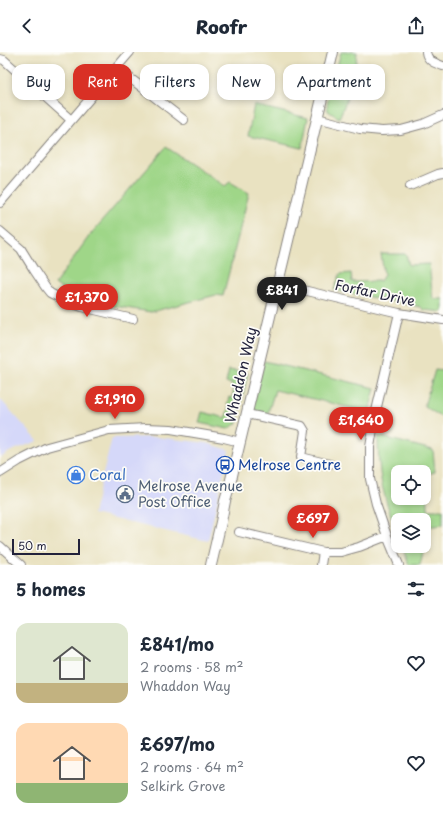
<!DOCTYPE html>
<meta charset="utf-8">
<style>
body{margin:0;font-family:"Playpen Sans",sans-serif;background:#f6f6f7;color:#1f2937;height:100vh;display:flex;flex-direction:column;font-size:15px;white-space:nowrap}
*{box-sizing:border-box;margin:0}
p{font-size:13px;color:#747a83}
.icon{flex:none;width:22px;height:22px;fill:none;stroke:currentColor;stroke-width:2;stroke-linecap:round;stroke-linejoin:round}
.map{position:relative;height:513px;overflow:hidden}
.panel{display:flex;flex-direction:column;background:#fff;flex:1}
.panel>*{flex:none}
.guide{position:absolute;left:12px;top:12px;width:419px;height:36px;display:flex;gap:8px}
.tools{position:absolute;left:391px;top:413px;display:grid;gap:8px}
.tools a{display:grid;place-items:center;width:40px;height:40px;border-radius:8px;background:#fff;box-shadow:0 2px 6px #0003;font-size:20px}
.scale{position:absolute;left:12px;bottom:10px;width:68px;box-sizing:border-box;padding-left:4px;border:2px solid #22223b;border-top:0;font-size:11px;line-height:14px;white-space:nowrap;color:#22223b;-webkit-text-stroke:3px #fdfcf7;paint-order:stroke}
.price{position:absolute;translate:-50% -34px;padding:0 9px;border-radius:14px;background:#d93025;color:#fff;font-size:13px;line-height:26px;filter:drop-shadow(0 1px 2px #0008)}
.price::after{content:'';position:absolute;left:50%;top:24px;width:12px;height:9px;margin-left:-6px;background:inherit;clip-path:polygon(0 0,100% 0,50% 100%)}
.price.current{background:#222;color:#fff}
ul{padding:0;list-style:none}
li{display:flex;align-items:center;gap:12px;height:100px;padding:0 16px}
li span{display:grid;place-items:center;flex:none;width:112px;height:80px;border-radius:12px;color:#555}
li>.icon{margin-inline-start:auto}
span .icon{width:48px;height:48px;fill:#fffc;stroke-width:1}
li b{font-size:17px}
h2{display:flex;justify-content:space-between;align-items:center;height:48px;padding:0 16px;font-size:17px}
.pill{padding:0 14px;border-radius:12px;background:#fff;box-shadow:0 2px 6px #0003;font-size:14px;line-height:36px}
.pill.current{background:#d93025;color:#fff}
header{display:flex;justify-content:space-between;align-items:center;height:52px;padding:0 16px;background:#fff;font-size:18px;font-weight:800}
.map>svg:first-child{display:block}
.built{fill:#d5d8f9}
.green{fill:#9fd688;stroke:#607c62;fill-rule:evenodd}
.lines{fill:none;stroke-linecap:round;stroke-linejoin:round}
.minor-casing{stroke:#86827e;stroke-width:10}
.tertiary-casing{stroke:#86827e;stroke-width:12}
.minor{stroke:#fff;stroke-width:8}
.tertiary{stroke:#fff;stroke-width:10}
.labels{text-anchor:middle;stroke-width:3.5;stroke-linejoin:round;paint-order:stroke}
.street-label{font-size:14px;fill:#22223b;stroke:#fdfcf7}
.transit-label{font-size:14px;fill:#164399;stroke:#fdfcf7;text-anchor:start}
.shop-label{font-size:14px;fill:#366cbe;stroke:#fdfcf7;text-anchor:start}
.service-label{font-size:14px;fill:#4e5e75;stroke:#fdfcf7;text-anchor:start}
</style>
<header><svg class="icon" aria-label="back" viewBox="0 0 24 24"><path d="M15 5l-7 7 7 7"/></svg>Roofr<svg class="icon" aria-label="share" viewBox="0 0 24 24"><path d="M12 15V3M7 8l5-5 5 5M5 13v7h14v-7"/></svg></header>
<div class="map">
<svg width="443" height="513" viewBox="0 0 443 513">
<rect width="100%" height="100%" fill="#fdfcf7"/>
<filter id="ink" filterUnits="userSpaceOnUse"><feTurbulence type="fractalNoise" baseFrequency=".025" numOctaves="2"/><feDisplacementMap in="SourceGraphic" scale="8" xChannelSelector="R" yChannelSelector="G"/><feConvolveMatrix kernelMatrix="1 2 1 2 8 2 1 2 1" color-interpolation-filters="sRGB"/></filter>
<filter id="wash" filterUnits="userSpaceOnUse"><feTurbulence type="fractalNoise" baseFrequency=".012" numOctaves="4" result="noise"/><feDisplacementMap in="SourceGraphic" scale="16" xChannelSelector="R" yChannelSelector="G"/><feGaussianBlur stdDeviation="0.9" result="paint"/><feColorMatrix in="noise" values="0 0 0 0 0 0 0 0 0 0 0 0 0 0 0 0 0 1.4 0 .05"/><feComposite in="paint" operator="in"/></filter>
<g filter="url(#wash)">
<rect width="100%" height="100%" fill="#e9e2c1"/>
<path class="built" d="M0,347L38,389L11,399L0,406Z
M156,385L207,391L229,398L208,489L93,462L112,386Z"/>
<path class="green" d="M341,0H357L355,22L345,52L339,66L328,59L327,53Z
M254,53L308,66L302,96L248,84Z
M166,95L225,134L230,130L249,141L223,244L216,243L151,260L114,254L70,243L55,232L90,183Z
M381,202H406L409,213L429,212L433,247H443V260L424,258L421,255L334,238L340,222L351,221L352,230L380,229L384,223Z
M264,309L375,336L369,360L275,338L268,361L252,358Z
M229,318L248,321L237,371L228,377L199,371L202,360L226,366L229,353H227L229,345L232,346L234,337L231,336L232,332L226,331Z
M435,318L443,319V366L424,354Z
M378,384L433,398L435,420L427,422L428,458H443V473L424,475V468H398V484C392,467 386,451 382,433C379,418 378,400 378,384ZM398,420H424V446H398Z
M424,486L425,491L420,513H409L402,494H424Z"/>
</g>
<g filter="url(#ink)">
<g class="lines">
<defs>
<path id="minor" d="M426,0C427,9 435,11 443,14
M0,7L4,8L71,68
M117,16L184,68
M317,66L360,77L382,79L401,78L423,72L443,63
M410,134L438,122L443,121
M0,151L130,0
M0,179L21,197L34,218L46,236L50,241L68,250L82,255L133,267
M278,232L399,261L443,268
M247,362L302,374L305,379L301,405L330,412
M0,421L19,409L47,395L109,378L146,376L171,377L224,386L240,390
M239,480L323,500H341L359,495L387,484
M0,494L21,513
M321,513L323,500
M399,513L387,484L376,452L370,427V395L376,359L399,261"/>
<path id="tertiary" d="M211,513L221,470L225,449L229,436L333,0"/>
</defs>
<use href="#minor" class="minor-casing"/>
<use href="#tertiary" class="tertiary-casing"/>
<use href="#minor" class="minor"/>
<use href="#tertiary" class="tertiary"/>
</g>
</g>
<defs>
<symbol id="bus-ring" viewBox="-11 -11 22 22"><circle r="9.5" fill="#fdfcf7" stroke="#1a4fb4" stroke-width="1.5"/><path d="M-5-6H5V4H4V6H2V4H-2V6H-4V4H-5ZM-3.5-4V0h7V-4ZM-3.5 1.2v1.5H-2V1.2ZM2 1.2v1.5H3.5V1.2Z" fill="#1a4fb4"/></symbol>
<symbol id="shop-ring" viewBox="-11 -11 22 22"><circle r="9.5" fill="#fdfcf7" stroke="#3f7fe0" stroke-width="1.5"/><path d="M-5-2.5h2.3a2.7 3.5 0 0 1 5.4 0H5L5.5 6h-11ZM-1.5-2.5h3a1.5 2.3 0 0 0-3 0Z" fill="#3f7fe0"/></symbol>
<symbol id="civic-ring" viewBox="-11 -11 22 22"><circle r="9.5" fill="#fdfcf7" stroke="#5c6f8a" stroke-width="1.5"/><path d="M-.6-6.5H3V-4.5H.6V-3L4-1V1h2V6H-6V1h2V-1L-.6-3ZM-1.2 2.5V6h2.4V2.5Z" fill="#5c6f8a"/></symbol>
</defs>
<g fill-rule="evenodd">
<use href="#bus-ring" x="215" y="403" width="20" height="20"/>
<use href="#shop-ring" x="66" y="413" width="20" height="20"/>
<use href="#civic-ring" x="115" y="432" width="20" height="20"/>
</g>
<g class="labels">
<g class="street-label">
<text transform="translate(375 241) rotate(12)" y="5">Forfar Drive</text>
<text transform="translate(241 323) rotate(-77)" y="5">Whaddon Way</text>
</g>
<g class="transit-label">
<text x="238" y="418">Melrose Centre</text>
</g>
<g class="shop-label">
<text x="89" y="428">Coral</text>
</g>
<g class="service-label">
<text x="138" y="439">Melrose Avenue<tspan x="138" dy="16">Post Office</tspan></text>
</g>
</g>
</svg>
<div class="tools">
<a><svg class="icon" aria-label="locate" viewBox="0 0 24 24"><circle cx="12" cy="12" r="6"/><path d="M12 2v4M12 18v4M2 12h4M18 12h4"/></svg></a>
<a><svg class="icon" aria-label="layers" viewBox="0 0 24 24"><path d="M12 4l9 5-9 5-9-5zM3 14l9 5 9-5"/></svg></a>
</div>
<div class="scale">50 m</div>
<b class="price current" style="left:282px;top:259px">£841</b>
<b class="price" style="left:87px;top:266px">£1,370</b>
<b class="price" style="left:115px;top:368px">£1,910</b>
<b class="price" style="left:361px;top:389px">£1,640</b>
<b class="price" style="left:313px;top:487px">£697</b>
<div class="guide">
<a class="pill">Buy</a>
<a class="pill current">Rent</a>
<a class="pill">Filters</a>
<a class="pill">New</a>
<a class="pill">Apartment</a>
</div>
</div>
<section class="panel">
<h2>5 homes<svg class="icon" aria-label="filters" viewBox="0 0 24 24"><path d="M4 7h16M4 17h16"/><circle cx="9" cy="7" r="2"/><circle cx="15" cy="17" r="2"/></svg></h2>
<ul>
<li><span style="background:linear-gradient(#dfe7d0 75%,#c2b280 0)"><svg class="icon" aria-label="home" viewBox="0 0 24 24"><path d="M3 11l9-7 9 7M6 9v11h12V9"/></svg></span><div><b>£841/mo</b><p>2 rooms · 58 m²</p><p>Whaddon Way</p></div><svg class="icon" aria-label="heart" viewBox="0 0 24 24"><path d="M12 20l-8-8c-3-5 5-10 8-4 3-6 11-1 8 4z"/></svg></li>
<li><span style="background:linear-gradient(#ffd9b3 75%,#8fb573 0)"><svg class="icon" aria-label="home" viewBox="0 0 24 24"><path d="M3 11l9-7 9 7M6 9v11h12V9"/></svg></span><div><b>£697/mo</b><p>2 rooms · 64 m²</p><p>Selkirk Grove</p></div><svg class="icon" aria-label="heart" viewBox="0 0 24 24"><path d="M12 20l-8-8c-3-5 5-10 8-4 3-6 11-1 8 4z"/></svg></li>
</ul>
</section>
